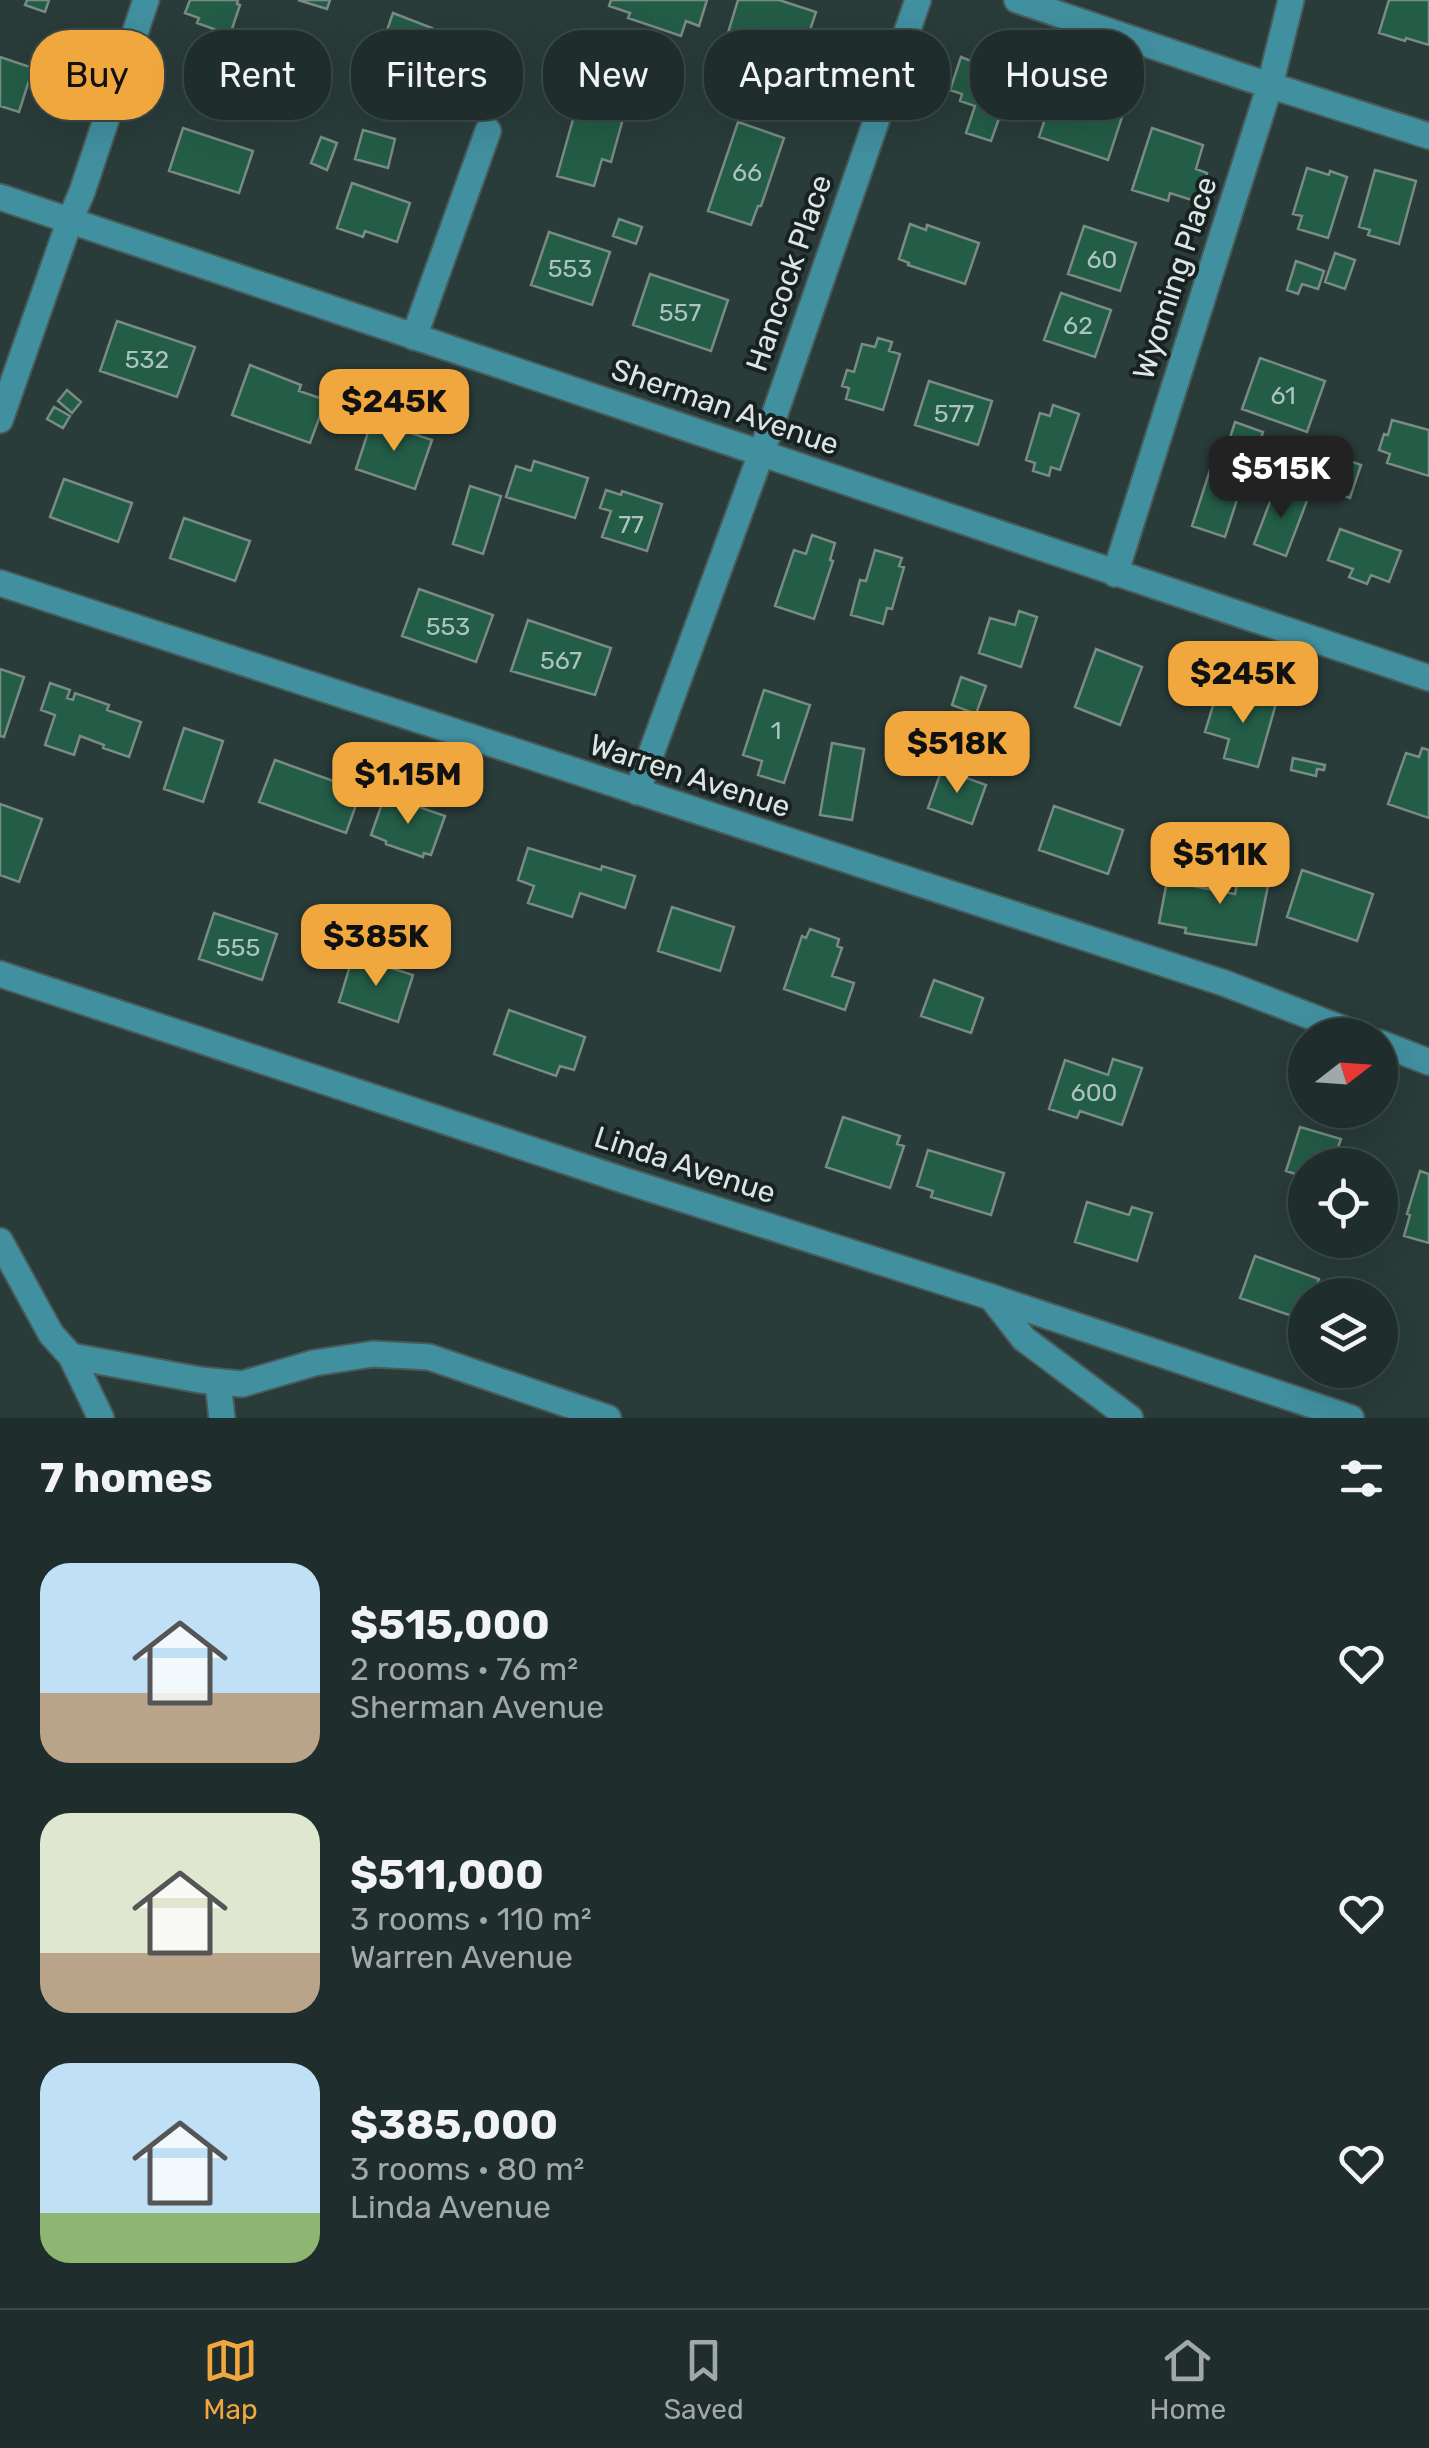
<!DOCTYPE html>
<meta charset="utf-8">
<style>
body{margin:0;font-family:Rubik,sans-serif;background:#2c3938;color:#f1f3f6;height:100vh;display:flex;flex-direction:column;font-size:38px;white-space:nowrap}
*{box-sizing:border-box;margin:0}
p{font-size:32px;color:#a1a8a9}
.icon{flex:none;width:55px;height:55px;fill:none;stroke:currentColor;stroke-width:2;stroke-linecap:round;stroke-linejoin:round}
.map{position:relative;height:1418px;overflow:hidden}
.drawer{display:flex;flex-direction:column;background:#1f2d2c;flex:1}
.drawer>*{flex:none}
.hud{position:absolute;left:30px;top:30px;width:1370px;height:90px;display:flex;gap:20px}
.needle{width:65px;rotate:73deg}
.controls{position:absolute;left:1288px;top:1018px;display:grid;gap:20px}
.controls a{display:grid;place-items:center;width:110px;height:110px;border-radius:50%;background:#1f2d2c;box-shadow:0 10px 40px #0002,0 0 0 2px #3c4948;font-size:50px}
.price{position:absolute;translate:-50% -85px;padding:0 22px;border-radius:20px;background:#f0a73e;color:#111;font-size:32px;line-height:65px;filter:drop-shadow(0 2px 5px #0008)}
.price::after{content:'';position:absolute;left:50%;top:60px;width:30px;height:22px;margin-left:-15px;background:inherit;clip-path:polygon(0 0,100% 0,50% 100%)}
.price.active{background:#222;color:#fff}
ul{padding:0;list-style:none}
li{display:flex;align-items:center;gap:30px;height:250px;padding:0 40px}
li span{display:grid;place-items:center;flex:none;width:280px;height:200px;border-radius:30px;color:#555}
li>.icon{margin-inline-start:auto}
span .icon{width:120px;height:120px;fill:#fffc;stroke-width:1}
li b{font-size:42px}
h2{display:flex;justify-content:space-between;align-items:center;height:120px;padding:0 40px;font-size:42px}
.chip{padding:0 35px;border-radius:40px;background:#1f2d2c;box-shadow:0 10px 40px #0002,0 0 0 2px #3c4948;font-size:35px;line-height:90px}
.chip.active{background:#f0a73e;color:#111}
.tabs{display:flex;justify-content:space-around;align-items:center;height:140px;border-top:2px solid #3c4948;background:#1f2d2c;font-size:28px;color:#a1a8a9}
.tabs a{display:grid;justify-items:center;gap:5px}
.tabs .active{color:#f0a73e}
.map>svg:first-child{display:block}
.building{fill:#235c47;stroke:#798b83;stroke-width:2.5}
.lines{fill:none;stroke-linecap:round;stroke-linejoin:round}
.minor-casing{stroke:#495b59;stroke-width:29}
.minor{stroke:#4190a0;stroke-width:25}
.labels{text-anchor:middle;stroke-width:8;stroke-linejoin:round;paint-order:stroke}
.number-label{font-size:25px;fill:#acc4bd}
.street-label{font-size:30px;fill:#dae6e4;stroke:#192120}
</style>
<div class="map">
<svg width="1429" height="1418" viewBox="0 0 1429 1418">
<rect width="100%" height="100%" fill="#293c3a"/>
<path class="building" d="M27,0H49L45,12L25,5Z
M190,0H238L237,4L240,5L230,35L197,23L199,18L185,13Z
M298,0H330L327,9Z
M611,0H707L699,26L686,21L681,36L628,18L630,13L609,6Z
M738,0H779L816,12L801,57L728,33Z
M1389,0H1429V45L1406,38L1405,41L1379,33Z
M393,13L432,28L412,84L415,85L403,120L369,108L378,82L370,79Z
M973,55L1020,71L1006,115L1001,113L991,141L966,133L975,106L960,101L962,94L950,90L961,57L971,61Z
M0,57L33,68L19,112L0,106Z
M585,77L631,90L611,162L602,159L594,186L557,176Z
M1053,95L1122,117L1108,160L1039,137Z
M738,122L784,138L761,206H758L751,225L708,211Z
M183,128L253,151L239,193L169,171Z
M1152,128L1203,145L1196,169L1207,173L1198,202L1170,193L1168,201L1132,190Z
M363,130L395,139L388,168L355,159Z
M321,137L337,143L327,170L311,163Z
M1307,168L1329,175L1330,171L1347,177L1328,238L1298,229L1302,216L1293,214Z
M1375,170L1416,181L1399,244L1368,235L1370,230L1359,227Z
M352,183L410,203L397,242L365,231L363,237L337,228Z
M619,219L642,227L636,244L613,236Z
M910,224L926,230L927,225L979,243L965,284L908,265L909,263L899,259Z
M1084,226L1136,243L1120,291L1068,274Z
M549,232L610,252L592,305L531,285Z
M1335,253L1355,260L1345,289L1325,282Z
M1296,261L1324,271L1318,289L1302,284L1298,294L1287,290Z
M650,274L728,300L711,351L633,325Z
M1061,293L1111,310L1095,357L1044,340Z
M117,321L195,347L177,397L100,371Z
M878,338L892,342L889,351L900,354L883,410L846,399L849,388L842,386L847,370L854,372L862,344L875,347Z
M1260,358L1325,381L1307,432L1242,409Z
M250,365L301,385L299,391L326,400L310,443L232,415Z
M929,381L992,401L978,445L915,425Z
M67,390L81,402L72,413L58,401Z
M1053,405L1079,414L1060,470L1051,467L1049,476L1033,471L1035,463L1026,460L1040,413L1050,416Z
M54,407L70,416L63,428L47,419Z
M372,420L432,440L415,489L356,469Z
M1392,420L1429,430V476L1387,463L1390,454L1379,450L1384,434L1388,435Z
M1235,422L1263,432L1255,457L1227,447Z
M1321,451L1338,457L1327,487L1310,481Z
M1344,459L1361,465L1350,498L1333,492Z
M534,461L588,478L575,518L506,497L516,466L531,471Z
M1210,470L1243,481L1225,537L1192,526Z
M64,479L132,503L118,542L50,517Z
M470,486L501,496L483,554L453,544Z
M1276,486L1308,498L1286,556L1254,544Z
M606,490L621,495L622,491L662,504L647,551L602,537L611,511L600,508Z
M184,518L250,541L235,581L170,558Z
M1340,529L1401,551L1389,582L1371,575L1367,584L1349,577L1353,569L1328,560Z
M812,535L835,543L830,560L833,561L814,619L775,606L794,550L806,554Z
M875,550L902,558L899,566L904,567L892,609L887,608L883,624L851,615L860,580L866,581Z
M419,589L493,615L476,662L402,636Z
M1019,611L1037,617L1021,667L979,653L990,618L1015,625Z
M528,620L611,648L595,695L511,671Z
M1096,649L1142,667L1120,725L1075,707Z
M0,669L24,677L4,737L0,736Z
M961,677L986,686L976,714L952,705Z
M50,683L70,690L67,698L73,700L75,693L109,705L107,710L141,722L129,757L103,748L104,745L80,736L74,755L45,745L55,715L41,710Z
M764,690L810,705L784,783L758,775L762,761L743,755Z
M1242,690L1277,700L1258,767L1224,758L1229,739L1205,732L1215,699L1238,706Z
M184,728L223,741L203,802L164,789Z
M832,743L864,749L852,820L820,815Z
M1422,748L1429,750V818L1388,804L1406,753L1419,757Z
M1293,758L1325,765L1324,770L1317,769L1316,776L1291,770Z
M275,760L361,791L346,833L259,802Z
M942,769L986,785L972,824L928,808Z
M385,795L445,816L431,855L424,853L423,857L386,844V841L371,835Z
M0,804L42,819L19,882L0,875Z
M1054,806L1123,830L1108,874L1039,850Z
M528,848L601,870L602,866L635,876L625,908L580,893L572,917L528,903L534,886L518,880Z
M1242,860L1272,866L1256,945L1185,933L1186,928L1159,923L1167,881L1235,894Z
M1302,870L1373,894L1357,941L1287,917Z
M672,907L734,927L720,971L658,951Z
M214,913L277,934L262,980L199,959Z
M810,929L839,939L837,946L842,948L832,976L854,983L845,1010L784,989L802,936L806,938Z
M353,956L413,975L398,1022L339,1002Z
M934,980L983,998L971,1033L921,1016Z
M509,1010L585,1037L574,1070L560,1066L556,1076L494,1054Z
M1113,1059L1142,1068L1122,1125L1080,1111L1077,1118L1049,1109L1065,1060L1108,1075Z
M843,1117L900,1136L897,1144L904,1146L890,1188L826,1167Z
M1300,1127L1341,1139L1338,1147L1358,1153L1355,1165H1305V1177L1286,1171Z
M928,1150L1004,1173L991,1215L931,1197L933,1191L917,1186Z
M1420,1171L1429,1174V1243L1404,1236L1410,1215L1407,1214Z
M1087,1202L1129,1215L1132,1207L1152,1213L1137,1261L1075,1242Z
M1255,1256L1319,1279L1313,1295H1305L1304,1320L1240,1298Z"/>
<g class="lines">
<defs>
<path id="minor" d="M1017,0L1244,77L1429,136
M0,197L1429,678
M414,337L488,131
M0,420L70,220L82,192L146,0
M1115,574L1270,85L1291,0
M0,583L1224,983L1359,1035
M637,792L761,454L918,0
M0,974L626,1181L991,1297L1351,1418
M1380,1043L1429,1062
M0,1241L51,1334L71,1356L200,1380L242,1384L314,1363L373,1354L429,1357L608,1418
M991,1297L1024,1339L1130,1418
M71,1356L101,1418
M218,1382L222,1418"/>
</defs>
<use href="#minor" class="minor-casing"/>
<use href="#minor" class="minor"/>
</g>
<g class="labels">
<g class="number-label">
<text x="747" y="181">66</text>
<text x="1102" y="268">60</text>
<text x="570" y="277">553</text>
<text x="680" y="321">557</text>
<text x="1078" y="334">62</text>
<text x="147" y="368">532</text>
<text x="1283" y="404">61</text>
<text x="954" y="422">577</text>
<text x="631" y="533">77</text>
<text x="448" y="635">553</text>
<text x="561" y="669">567</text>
<text x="776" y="739">1</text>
<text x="238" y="956">555</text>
<text x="1094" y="1101">600</text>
</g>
<g class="street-label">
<text transform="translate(789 273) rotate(-71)" y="10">Hancock Place</text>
<text transform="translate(1175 278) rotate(-72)" y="10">Wyoming Place</text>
<text transform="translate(725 407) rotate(19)" y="10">Sherman Avenue</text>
<text transform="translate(690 776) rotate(18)" y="10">Warren Avenue</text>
<text transform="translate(685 1165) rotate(18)" y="10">Linda Avenue</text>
</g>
</g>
</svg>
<div class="controls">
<a><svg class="needle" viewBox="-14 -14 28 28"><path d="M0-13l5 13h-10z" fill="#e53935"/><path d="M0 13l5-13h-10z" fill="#a1a8a9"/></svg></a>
<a><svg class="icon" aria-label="locate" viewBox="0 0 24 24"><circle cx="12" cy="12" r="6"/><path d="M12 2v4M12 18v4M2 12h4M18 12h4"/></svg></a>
<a><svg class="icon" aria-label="layers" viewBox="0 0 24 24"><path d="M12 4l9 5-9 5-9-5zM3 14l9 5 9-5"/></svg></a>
</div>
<b class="price" style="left:394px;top:454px">$245K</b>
<b class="price active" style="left:1281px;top:521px">$515K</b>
<b class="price" style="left:1243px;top:726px">$245K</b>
<b class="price" style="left:957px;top:796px">$518K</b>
<b class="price" style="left:408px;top:827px">$1.15M</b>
<b class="price" style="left:1220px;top:907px">$511K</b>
<b class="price" style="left:376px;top:989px">$385K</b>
<div class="hud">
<a class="chip active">Buy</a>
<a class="chip">Rent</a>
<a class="chip">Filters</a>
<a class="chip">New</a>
<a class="chip">Apartment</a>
<a class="chip">House</a>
</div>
</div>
<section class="drawer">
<h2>7 homes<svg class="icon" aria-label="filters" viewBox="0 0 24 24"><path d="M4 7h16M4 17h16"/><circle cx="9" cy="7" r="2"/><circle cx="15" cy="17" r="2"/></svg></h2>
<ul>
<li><span style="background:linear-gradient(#bfe0f5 65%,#b9a48a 0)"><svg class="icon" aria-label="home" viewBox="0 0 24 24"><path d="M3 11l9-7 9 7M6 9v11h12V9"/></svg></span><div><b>$515,000</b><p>2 rooms · 76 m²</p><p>Sherman Avenue</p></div><svg class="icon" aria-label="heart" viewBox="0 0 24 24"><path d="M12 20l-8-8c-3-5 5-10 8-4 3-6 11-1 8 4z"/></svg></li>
<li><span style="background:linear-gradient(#dfe7d0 70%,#b9a48a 0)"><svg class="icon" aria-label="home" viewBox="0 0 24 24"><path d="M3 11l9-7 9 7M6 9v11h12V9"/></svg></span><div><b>$511,000</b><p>3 rooms · 110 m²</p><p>Warren Avenue</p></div><svg class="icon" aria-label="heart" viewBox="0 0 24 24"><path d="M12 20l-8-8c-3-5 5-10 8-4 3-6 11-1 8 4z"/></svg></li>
<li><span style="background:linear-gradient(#bfe0f5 75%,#8fb573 0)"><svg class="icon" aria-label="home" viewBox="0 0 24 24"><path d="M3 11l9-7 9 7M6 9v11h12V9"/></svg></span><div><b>$385,000</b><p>3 rooms · 80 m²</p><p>Linda Avenue</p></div><svg class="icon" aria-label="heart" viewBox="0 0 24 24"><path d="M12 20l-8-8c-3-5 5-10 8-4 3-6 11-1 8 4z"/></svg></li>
</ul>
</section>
<nav class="tabs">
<a class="active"><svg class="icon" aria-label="map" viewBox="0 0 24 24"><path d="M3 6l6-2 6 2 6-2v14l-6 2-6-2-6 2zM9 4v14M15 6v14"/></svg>Map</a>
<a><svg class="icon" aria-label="saved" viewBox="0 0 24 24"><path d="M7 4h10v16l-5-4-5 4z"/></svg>Saved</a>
<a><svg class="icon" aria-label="home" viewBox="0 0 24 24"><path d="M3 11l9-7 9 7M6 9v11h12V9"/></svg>Home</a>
</nav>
